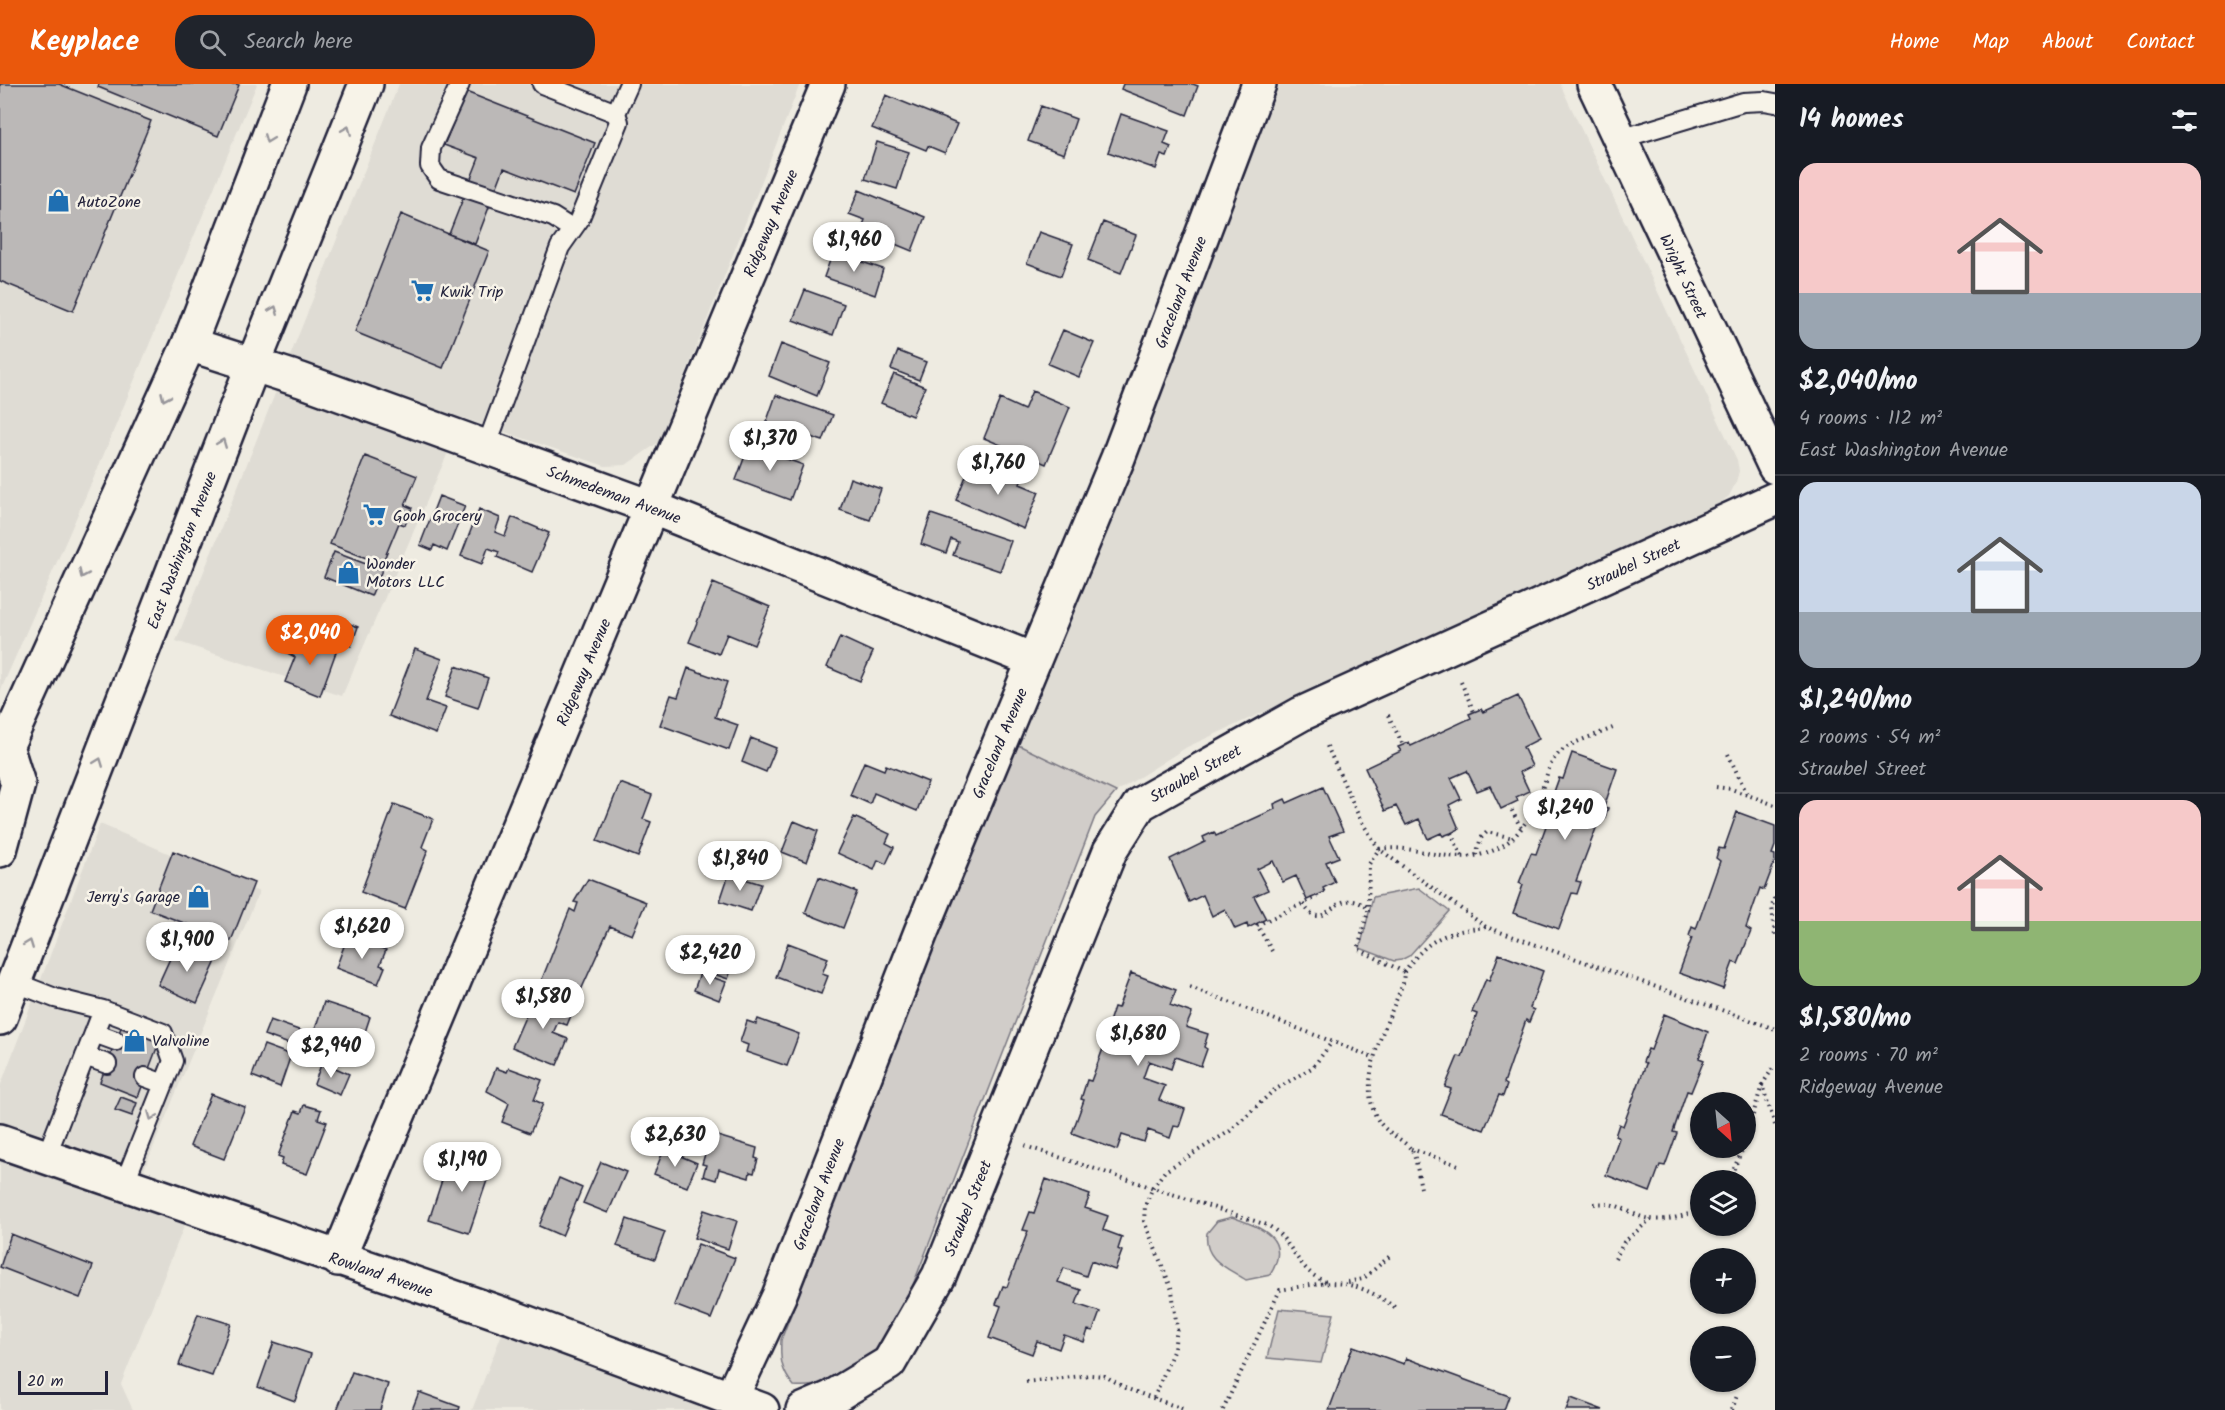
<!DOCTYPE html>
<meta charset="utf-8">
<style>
body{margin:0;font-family:Kalam,sans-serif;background:#20242c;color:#f1f3f6;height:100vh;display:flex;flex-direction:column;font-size:22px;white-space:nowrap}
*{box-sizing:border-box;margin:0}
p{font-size:20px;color:#9ea1a6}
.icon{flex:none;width:33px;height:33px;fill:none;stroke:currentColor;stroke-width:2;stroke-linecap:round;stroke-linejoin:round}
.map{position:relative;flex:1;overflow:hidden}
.panel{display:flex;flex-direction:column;background:#171b24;width:450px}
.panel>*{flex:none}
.needle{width:39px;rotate:153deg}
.buttons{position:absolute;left:1690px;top:1008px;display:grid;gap:12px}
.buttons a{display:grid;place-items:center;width:66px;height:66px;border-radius:50%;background:#171b24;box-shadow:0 2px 4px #0004;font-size:30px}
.scale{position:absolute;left:18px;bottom:15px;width:90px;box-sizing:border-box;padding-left:6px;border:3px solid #22223b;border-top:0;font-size:16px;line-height:21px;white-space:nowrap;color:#22223b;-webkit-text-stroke:4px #f7f3e8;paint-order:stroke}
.price{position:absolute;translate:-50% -51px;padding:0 14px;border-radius:21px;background:#fff;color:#222;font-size:20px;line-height:39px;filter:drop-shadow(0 2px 3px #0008)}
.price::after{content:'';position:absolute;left:50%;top:36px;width:18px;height:14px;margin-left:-9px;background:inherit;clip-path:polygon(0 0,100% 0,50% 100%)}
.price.on{background:#ea580c;color:#fff}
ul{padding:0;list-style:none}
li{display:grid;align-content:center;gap:12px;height:318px;padding:0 24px}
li+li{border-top:2px solid #363941}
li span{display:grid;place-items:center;height:186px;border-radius:18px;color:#555}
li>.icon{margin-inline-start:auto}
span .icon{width:108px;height:108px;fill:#fffc;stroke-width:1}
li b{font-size:26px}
h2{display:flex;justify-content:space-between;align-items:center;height:72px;padding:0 24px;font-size:26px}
header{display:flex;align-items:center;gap:36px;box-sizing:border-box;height:84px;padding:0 30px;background:#ea580c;color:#fff}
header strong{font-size:28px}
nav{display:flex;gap:33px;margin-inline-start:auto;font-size:21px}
.search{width:420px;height:54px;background:#20242c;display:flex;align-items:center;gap:15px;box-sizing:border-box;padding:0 21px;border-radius:24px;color:#9ea1a6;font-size:22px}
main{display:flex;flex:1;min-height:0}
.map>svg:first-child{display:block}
.built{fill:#dfdcd4}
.green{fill:#d1cdc9;stroke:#7a7882;stroke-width:1.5}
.building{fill:#bbb8b7;stroke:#22223b;stroke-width:1.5}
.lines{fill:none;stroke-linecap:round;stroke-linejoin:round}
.service-casing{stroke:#22223b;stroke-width:22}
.minor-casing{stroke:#22223b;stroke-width:38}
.tertiary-casing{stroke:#22223b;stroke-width:38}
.primary-casing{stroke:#22223b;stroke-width:38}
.path{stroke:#22223b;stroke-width:4;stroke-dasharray:1.5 4.5;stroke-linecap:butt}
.service{stroke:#f7f3e8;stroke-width:18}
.minor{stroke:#f7f3e8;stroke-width:33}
.tertiary{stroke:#f7f3e8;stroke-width:33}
.primary{stroke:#f7f3e8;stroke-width:33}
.oneway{stroke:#97959a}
.labels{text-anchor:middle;stroke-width:5;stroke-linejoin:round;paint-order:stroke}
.poi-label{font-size:16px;fill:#22223b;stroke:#f7f3e8;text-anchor:start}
.street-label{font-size:16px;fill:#22223b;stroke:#f7f3e8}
</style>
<header>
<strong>Keyplace</strong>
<div class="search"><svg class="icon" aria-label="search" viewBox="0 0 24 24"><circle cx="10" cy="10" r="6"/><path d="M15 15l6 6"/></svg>Search here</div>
<nav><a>Home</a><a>Map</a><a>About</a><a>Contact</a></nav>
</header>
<main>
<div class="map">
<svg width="1775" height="1326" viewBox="0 0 1775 1326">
<rect width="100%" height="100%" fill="#eeebe1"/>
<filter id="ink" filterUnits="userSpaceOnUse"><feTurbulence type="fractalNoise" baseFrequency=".0167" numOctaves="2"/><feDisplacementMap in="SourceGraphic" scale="12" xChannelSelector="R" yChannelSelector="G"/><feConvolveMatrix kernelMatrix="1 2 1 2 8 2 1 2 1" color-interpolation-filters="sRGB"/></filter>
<g filter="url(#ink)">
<path class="built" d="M0,0H257L101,377L0,608Z
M399,0H800L659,358L626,381L605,382L463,334L342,612L176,557Z
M1280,0H1560L1737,376L1739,387L1736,398L1729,412L1720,419L1187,663L1116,708L1012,658Z
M100,740L259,808L129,1122L185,1140L121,1300L133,1326H0V1003Z
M503,1247L711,1326H472Z"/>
<path class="green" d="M1012,658L1116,708L1095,733L897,1242C873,1275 837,1306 794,1302C781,1287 780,1275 781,1256Z
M1419,804L1449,827L1409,872L1401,876L1394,877L1360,864L1373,813Z
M1232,1133C1260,1143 1293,1154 1270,1191L1246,1196C1228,1184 1203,1176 1207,1149L1217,1137Z
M1279,1225L1334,1230L1321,1279L1267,1274Z"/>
<path class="building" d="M0,0H59L151,37L73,227L0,197Z
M99,0H236L239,1L218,52L98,3Z
M1123,0H1193L1198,2L1187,31L1121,5Z
M466,8L595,59L574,111L504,84L475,160L449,150L479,74L444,61Z
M886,11L957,40L945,69L928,62L926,66L872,44Z
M1041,22L1076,35L1064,70L1028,57Z
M1121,30L1169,47L1164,60L1171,63L1167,73L1161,71L1156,85L1108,68Z
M877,58L909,68L897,105L865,95Z
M859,106L925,133L912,167L861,146L865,136L849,130Z
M401,130L489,167L443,284L355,248Z
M1103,138L1136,151L1121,189L1088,176Z
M1039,148L1073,160L1061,192L1027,179Z
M833,168L883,185L875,211L824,193Z
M805,206L844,220L833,251L793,236Z
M1063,246L1094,259L1079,293L1048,280Z
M781,260L830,279L817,312L769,292Z
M898,267L926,278L919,296L891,285Z
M894,290L925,303L912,332L881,319Z
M1032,307L1070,323L1046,380L984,354L1000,315L1024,326Z
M776,311L833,331L823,357L807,352L804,359L764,345Z
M749,361L803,381L790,416L736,396Z
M365,372L417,392L405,421L412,424L405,441L399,439L382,480L330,460Z
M971,380L1001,392L1003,387L1022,395L1020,400L1039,408L1024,445L956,416Z
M850,394L881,405L870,436L840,426Z
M439,412L465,422L447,467L434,461L432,466L420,461Z
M479,425L500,434L495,448L505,452L512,433L549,449L532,488L497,473L499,468L488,464L482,480L461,472Z
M931,430L1011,457L1000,487L953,471L958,458L951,455L946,469L921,460Z
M334,468L382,486L371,512L324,493Z
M713,499L770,523L754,561L727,550L719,570L689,558Z
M331,533L358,543L351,562L324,552Z
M840,553L873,568L860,597L827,583Z
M302,555L336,568L320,612L285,598L295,573L287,569L292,556L300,559Z
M415,565L442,575L426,617L446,624L436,650L389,632Z
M456,582L488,594L478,624L445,613Z
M688,584L727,598L715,633L738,641L729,666L660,641L671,611L678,613Z
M1518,612L1539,655L1523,663L1532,682L1520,688L1529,707L1516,713L1518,717L1501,725L1490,702L1477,707L1467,687L1451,694L1461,715L1449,721L1459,745L1451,749L1443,752L1441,749L1428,755L1419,735L1406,741L1396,722L1385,727L1365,684L1401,667L1398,663L1403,661L1409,658L1411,662L1471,634L1469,630L1481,625L1483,628Z
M751,654L776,664L766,688L742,678Z
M1572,669L1617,685L1604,723L1608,724L1604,736L1600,734L1576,797L1581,798L1577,810L1572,809L1559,845L1513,829L1523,801L1519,799L1531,769L1536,770L1551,728L1547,727L1559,694L1563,695Z
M864,678L884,686L886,681L928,698L917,727L874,709L870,720L850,711Z
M620,699L652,711L643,735L651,738L638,773L597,757Z
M1323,703L1343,747L1329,752L1339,773L1326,778L1335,798L1323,804L1325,808L1307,816L1296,792L1283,798L1273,777L1257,785L1268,806L1254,812L1266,835L1248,844L1247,840L1235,845L1225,825L1212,832L1203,811L1189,818L1170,775L1205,758L1203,753L1214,748L1216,752L1275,725L1274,720L1285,715L1287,719Z
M394,720L433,735L422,763L428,766L405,825L361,808Z
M1737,728L1775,742V762L1772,770L1775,771V777L1764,806L1760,804L1746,844L1751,847L1738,880L1733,878L1723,905L1679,889L1692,854L1689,852L1692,843L1696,845L1720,777L1716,774L1719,764L1724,765Z
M854,733L890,750L886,759L894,763L886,780L878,776L874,786L837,769Z
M794,737L818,747L807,778L782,768Z
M173,767L254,799L231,857L150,826Z
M729,790L761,800L751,827L720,817Z
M819,793L857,808L843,844L805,829Z
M588,795L646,818L632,851L610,842L577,915L540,900L570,825L575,828L578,819L574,818Z
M348,851L386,866L380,881L385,883L378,900L336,884Z
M704,855L738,867L728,895L694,883Z
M177,859L216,877L197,919L158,901Z
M788,859L828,874L822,890L828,892L821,910L776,893Z
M1499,870L1543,887L1530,924L1534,926L1529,938L1526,936L1504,999L1507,1001L1503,1012L1499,1011L1484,1046L1441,1030L1451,1005L1445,1003L1458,972L1462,973L1477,930L1472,928L1486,895L1489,897Z
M700,889L726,898L719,916L694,906Z
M1131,889L1176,906L1170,921L1192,929L1186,943L1208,950L1204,963L1207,965L1201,982L1175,973L1171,985L1149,977L1143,994L1165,1002L1159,1016L1185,1025L1179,1043L1174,1042L1170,1054L1148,1046L1144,1058L1122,1051L1117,1066L1072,1049L1084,1016L1081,1015L1087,996L1091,997L1111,943L1108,941L1114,923L1118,924Z
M535,910L565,922L563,926L572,929L567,941L558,938L553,949L568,955L557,981L512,963Z
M324,918L370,933L361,960L315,945Z
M1664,930L1708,948L1699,974L1704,976L1691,1008L1687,1007L1673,1048L1677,1049L1665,1082L1660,1081L1650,1108L1606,1091L1619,1054L1615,1052L1619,1040L1623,1042L1646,980L1643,978L1648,965L1651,966Z
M758,935L799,950L787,982L746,968L748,961L740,958L747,937L756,940Z
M270,936L336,959L331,975L264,951Z
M122,941L160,956L138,1013L100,998Z
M264,961L291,971L280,1003L252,992Z
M322,978L349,990L340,1011L314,1000Z
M496,984L507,988L509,984L542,996L534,1016L543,1020L530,1049L502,1038L509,1019L487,1007Z
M211,1010L245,1023L224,1075L190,1062Z
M121,1013L137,1019L132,1032L115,1026Z
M304,1021L321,1026L318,1035L327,1038L307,1090L281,1081L283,1074L278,1072L295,1027L301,1029Z
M711,1050L757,1064L755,1074L758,1075L754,1089L750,1088L749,1094L719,1085L716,1096L703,1092L706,1081L702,1080Z
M664,1065L697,1079L687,1103L654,1090Z
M464,1066L494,1076L469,1149L429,1136L444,1090L454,1094Z
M601,1078L626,1088L608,1129L583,1119Z
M559,1094L582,1104L562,1152L539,1142Z
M1046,1095L1090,1111L1085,1124L1108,1132L1103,1146L1122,1153L1118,1165L1122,1167L1115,1186L1091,1177L1086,1192L1064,1184L1058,1198L1081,1206L1076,1220L1100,1228L1093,1247L1088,1246L1084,1258L1064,1251L1059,1265L1037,1257L1032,1270L989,1254L1001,1222L996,1220L1003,1202L1007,1203L1028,1147L1023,1146L1030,1128L1034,1129Z
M704,1126L737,1137L728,1165L694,1154Z
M627,1135L665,1148L655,1175L617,1162Z
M11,1150L93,1182L80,1214L0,1183Z
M698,1160L735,1174L711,1235L674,1221Z
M198,1230L231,1240L212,1292L179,1281Z
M274,1258L311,1270L295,1317L258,1303Z
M1353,1262L1404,1280L1406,1274L1509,1312L1504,1326H1329Z
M352,1288L388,1300L380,1326H337Z
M419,1308L460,1323L459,1326H412Z
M1571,1314L1603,1326H1566Z"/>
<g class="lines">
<defs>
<path id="service" d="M460,0L431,64L430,82L439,95L553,133L572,145
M616,29L629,0
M1620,55L1743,18L1764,17L1775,19
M486,363L560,163L579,136L619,38L616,29L542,0
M14,898L55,914L103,926L46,1073
M103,926L163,949L173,977L124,1100
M94,949L116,957
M85,972L107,980
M145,993L164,1000"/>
<path id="minor" d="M189,260L301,296L651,423L1033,576
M0,1057L511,1233L762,1326
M338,1175L828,0
M731,1314L779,1212L921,848L1118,374L1259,0
M803,1326L831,1314L889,1279L939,1192L1110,767L1140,720L1301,630L1775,415"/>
<path id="tertiary" d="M1594,0L1775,383"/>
<path id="primary" d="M0,676L189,260L289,0
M0,766L18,700L6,662
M0,934L253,281L366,0"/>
</defs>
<use href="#service" class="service-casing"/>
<use href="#minor" class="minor-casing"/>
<use href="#tertiary" class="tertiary-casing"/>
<use href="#primary" class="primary-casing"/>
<path class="path" d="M1461,598L1474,628
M1388,631L1403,661
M1327,662L1360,735L1379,765L1486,843L1775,945
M1728,670L1747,710
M1716,703L1731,705L1775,721
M1509,721L1522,746
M1451,749L1462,773
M1476,771L1481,754L1487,748L1513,754
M1775,814L1772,822L1775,852
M1303,820C1327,856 1332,797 1368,824
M1272,867L1257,841L1317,813
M1404,888C1429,853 1445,848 1486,843
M1190,903L1375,974
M1762,1001L1775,981
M1746,1054L1762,1001L1775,1041
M1025,1062L1267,1141C1294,1155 1295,1188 1329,1199
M1411,1065L1458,1081
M1729,1096L1743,1064
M1421,1104C1418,1092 1417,1072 1410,1064C1401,1054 1385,1048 1378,1036C1354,995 1389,938 1403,899L1404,888L1358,865L1368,827L1369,780L1379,765C1415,760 1448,780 1483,770C1520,760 1532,730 1545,697C1548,686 1551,677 1559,669C1572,657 1597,651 1613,644
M1594,1120C1623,1117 1628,1132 1651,1135C1667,1137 1688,1132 1701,1124
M1615,1175L1624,1158L1651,1135
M1348,1198L1363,1195L1390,1172
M1026,1298L1091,1291L1105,1292L1125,1304L1186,1326
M1154,1314L1174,1265L1177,1245L1172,1206L1144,1137L1145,1122L1153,1103L1165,1087L1230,1047L1273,1007L1313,983L1332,958
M1223,1326L1280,1206C1333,1197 1350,1192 1396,1224
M1732,1326L1738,1309"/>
<use href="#service" class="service"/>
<use href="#minor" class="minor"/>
<use href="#tertiary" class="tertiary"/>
<use href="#primary" class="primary"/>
</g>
<defs><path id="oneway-chevron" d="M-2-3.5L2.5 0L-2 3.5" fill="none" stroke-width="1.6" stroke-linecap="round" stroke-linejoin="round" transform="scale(1.5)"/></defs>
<g class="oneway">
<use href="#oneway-chevron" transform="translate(347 46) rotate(-68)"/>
<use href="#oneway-chevron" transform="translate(268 55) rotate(111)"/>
<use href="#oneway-chevron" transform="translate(274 226) rotate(-68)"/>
<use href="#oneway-chevron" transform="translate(165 313) rotate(114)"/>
<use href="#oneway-chevron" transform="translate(222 359) rotate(-69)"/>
<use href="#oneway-chevron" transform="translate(83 490) rotate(114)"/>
<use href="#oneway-chevron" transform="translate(99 678) rotate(-69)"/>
<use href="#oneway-chevron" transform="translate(29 860) rotate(-69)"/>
<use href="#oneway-chevron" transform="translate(152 1032) rotate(112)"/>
</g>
</g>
<defs>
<symbol id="shop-bare" viewBox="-9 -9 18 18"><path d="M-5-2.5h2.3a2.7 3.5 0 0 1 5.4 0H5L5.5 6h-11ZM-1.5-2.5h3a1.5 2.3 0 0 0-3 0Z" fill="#1f6fb2" stroke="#f7f3e8" stroke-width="2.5" paint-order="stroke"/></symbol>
<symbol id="supermarket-bare" viewBox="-9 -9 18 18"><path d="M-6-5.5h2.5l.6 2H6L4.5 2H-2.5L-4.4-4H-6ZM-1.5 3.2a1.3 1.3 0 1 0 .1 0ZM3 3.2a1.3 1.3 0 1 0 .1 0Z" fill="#1f6fb2" stroke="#f7f3e8" stroke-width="2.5" paint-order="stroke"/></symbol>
</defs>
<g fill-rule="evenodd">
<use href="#shop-bare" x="42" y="100" width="33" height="33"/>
<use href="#supermarket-bare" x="406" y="190" width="33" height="33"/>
<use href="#supermarket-bare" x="358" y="414" width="33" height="33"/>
<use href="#shop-bare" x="332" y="472" width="33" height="33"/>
<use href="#shop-bare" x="182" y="796" width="33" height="33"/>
<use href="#shop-bare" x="118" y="940" width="33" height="33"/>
</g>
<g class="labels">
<g class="poi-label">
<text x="77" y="123">AutoZone</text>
<text x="440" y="213">Kwik Trip</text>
<text x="393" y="437">Gooh Grocery</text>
<text x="366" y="485">Wonder<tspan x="366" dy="18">Motors LLC</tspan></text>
<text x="180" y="818" text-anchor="end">Jerry's Garage</text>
<text x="152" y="962">Valvoline</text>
</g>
<g class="street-label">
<text transform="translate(770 139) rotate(-67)" y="6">Ridgeway Avenue</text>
<text transform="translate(1684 192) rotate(65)" y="6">Wright Street</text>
<text transform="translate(1180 208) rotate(-69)" y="6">Graceland Avenue</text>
<text transform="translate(614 410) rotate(20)" y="6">Schmedeman Avenue</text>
<text transform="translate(181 466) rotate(-69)" y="6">East Washington Avenue</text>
<text transform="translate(1633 480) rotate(-25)" y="6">Straubel Street</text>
<text transform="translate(583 588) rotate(-67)" y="6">Ridgeway Avenue</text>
<text transform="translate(999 659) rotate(-67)" y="6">Graceland Avenue</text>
<text transform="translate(1195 689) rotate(-29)" y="6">Straubel Street</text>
<text transform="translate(818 1110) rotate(-69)" y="6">Graceland Avenue</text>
<text transform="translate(967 1124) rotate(-68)" y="6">Straubel Street</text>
<text transform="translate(381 1190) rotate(19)" y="6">Rowland Avenue</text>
</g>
</g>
</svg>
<div class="buttons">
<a><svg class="needle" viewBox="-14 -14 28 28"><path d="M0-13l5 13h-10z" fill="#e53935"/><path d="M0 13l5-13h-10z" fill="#9ea1a6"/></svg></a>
<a><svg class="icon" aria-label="layers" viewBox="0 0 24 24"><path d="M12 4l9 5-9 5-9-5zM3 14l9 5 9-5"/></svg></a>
<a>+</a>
<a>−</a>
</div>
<div class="scale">20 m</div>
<b class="price" style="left:854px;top:189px">$1,960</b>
<b class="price" style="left:770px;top:388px">$1,370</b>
<b class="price" style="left:998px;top:412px">$1,760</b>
<b class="price on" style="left:310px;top:582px">$2,040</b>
<b class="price" style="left:1565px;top:757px">$1,240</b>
<b class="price" style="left:740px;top:808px">$1,840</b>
<b class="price" style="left:362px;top:876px">$1,620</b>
<b class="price" style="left:187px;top:889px">$1,900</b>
<b class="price" style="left:710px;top:902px">$2,420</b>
<b class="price" style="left:543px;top:946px">$1,580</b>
<b class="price" style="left:1138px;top:983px">$1,680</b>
<b class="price" style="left:331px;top:995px">$2,940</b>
<b class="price" style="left:675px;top:1084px">$2,630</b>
<b class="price" style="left:462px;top:1109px">$1,190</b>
</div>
<section class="panel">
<h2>14 homes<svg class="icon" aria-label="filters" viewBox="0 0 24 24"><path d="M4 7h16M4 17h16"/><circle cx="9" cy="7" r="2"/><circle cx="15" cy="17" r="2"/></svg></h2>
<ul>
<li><span style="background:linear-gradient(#f6c9c9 70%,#9aa5b1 0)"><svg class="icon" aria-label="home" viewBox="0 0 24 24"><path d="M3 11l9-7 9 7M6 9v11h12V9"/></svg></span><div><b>$2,040/mo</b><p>4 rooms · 112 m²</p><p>East Washington Avenue</p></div></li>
<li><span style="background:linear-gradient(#c9d6e8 70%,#9aa5b1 0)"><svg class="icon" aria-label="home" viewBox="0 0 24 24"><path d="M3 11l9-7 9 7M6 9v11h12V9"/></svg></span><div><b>$1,240/mo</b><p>2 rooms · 54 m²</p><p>Straubel Street</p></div></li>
<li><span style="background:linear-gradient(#f6c9c9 65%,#8fb573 0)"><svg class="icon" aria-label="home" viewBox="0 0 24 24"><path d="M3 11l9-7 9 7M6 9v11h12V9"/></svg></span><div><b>$1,580/mo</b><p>2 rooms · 70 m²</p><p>Ridgeway Avenue</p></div></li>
</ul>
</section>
</main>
